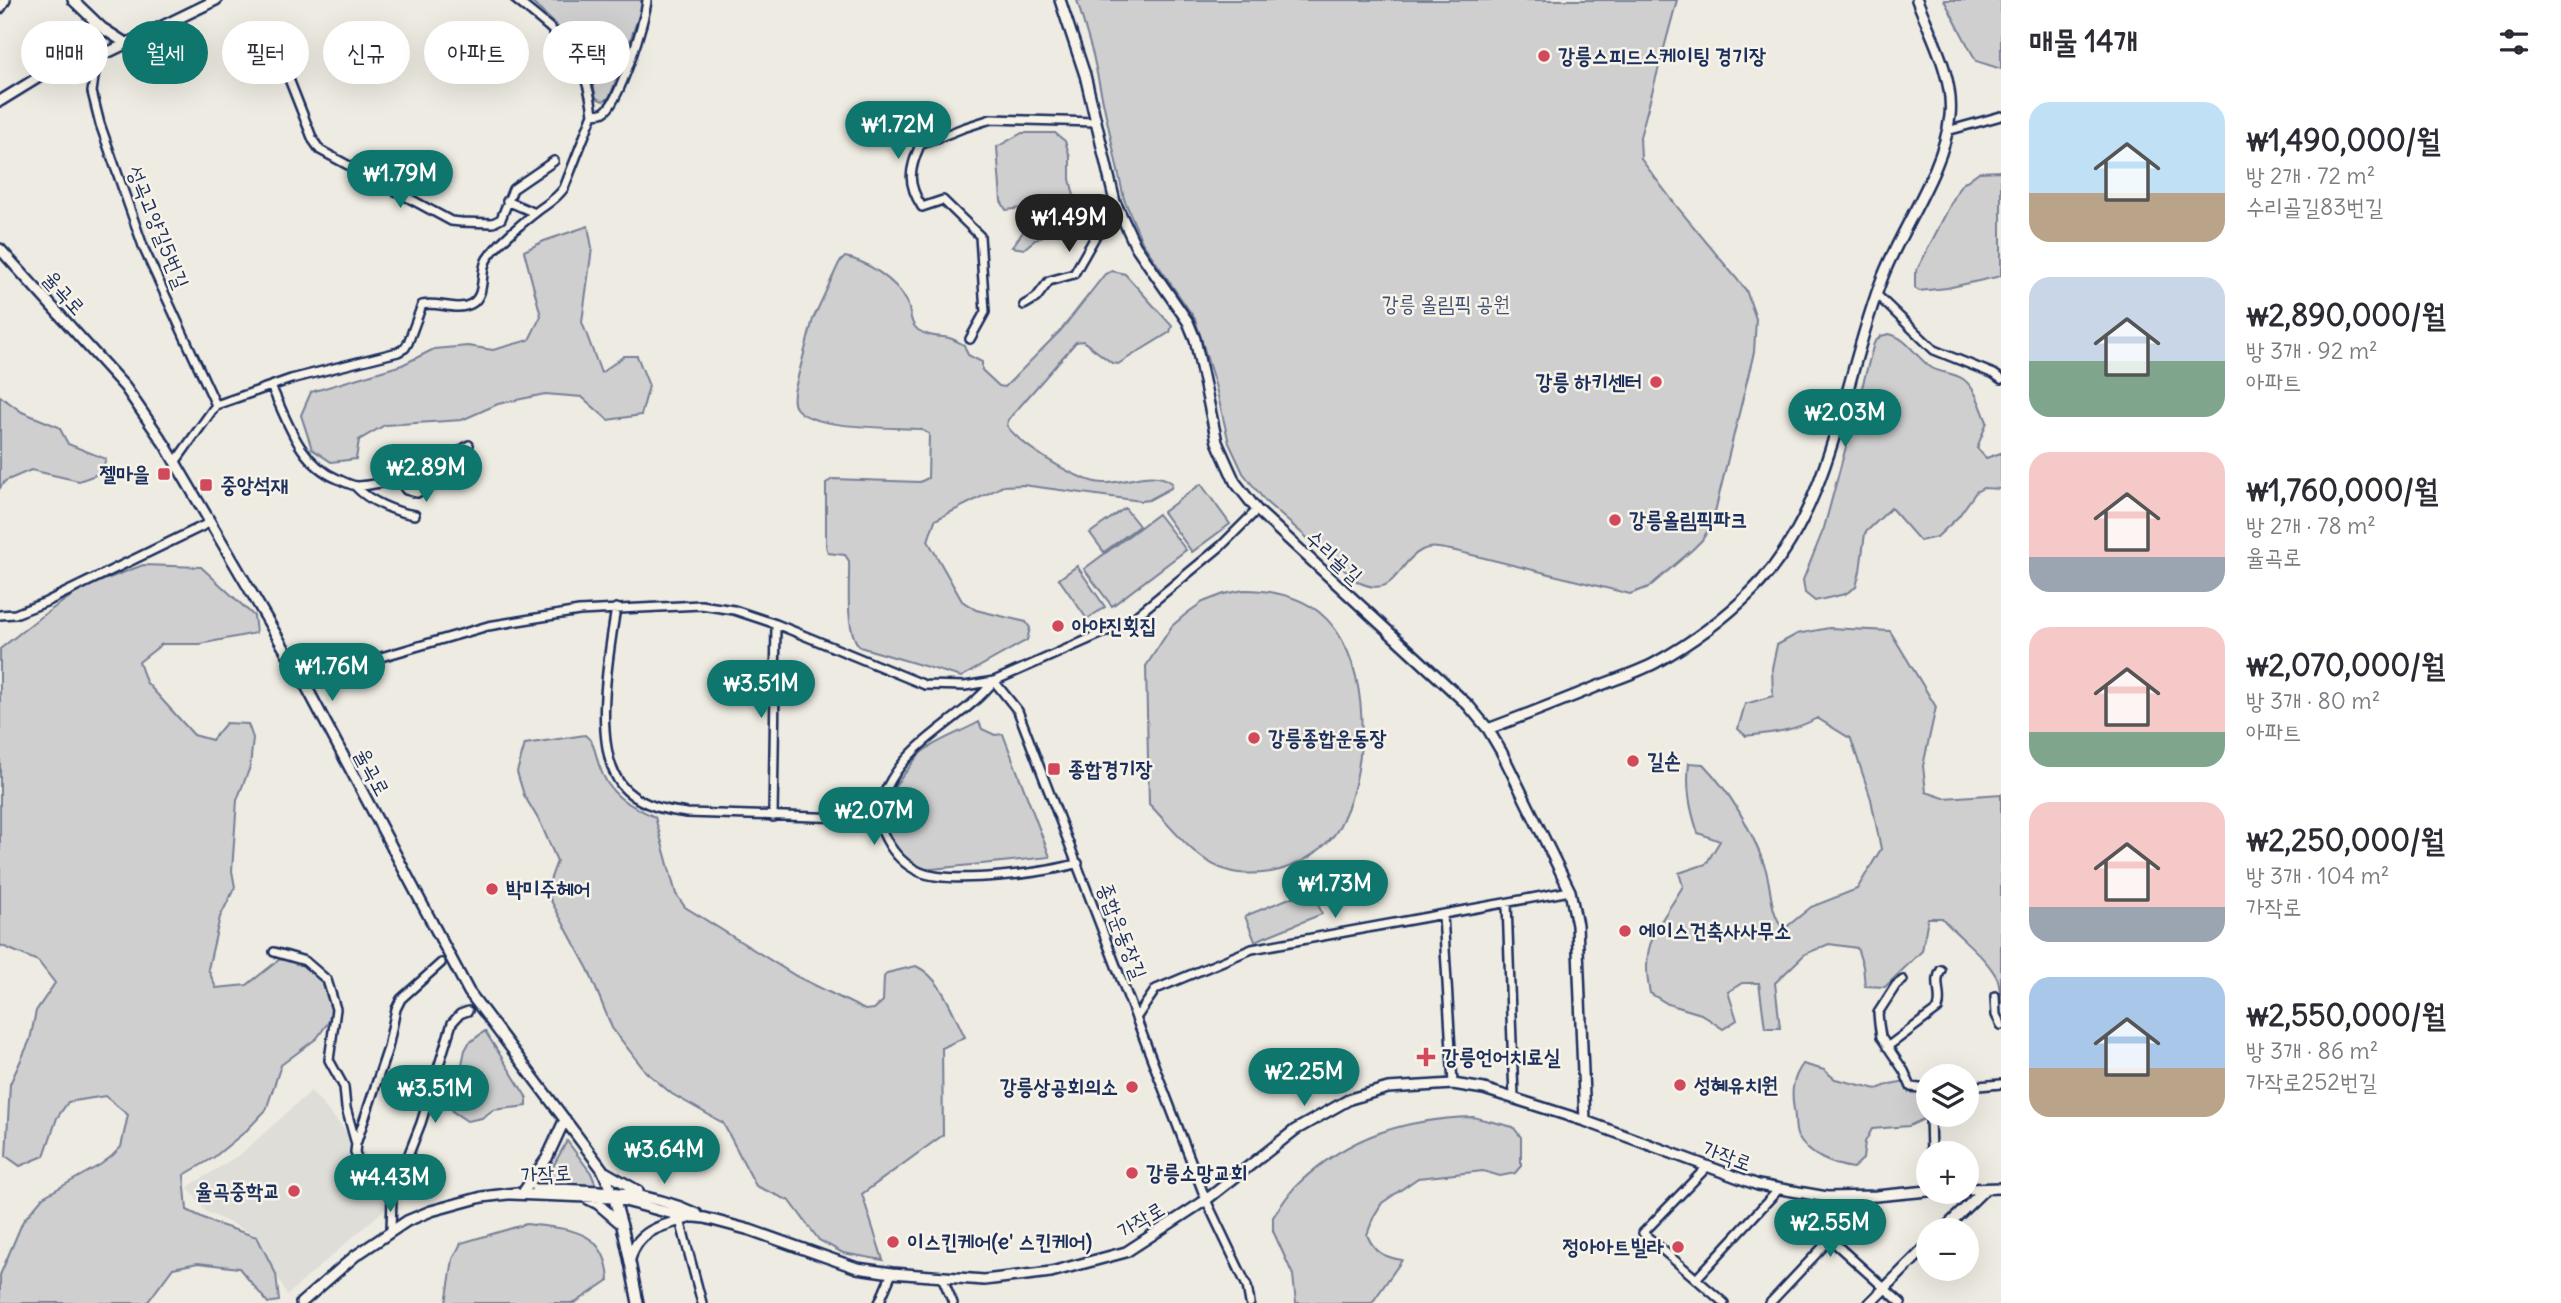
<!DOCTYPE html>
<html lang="ko">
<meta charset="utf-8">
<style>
body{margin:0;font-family:Delius,"Poor Story",sans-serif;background:#f7f7f7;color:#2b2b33;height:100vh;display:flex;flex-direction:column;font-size:26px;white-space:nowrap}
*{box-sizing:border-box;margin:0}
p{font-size:23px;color:#7c7c81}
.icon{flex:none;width:38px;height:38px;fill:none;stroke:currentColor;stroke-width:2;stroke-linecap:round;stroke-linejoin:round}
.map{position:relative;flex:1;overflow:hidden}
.details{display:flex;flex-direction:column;background:#fff;width:560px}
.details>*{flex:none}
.hud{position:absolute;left:21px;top:21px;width:665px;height:63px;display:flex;gap:14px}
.tools{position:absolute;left:1916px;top:1064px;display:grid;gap:14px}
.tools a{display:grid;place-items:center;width:63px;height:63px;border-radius:50%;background:#fff;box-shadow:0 7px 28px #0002;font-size:35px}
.price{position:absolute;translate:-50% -60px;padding:0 16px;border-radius:24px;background:#0f766e;color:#fff;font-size:23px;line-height:46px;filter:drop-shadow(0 2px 4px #0008)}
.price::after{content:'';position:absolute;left:50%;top:42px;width:21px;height:16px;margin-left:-10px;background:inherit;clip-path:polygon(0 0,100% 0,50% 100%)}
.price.on{background:#222;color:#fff}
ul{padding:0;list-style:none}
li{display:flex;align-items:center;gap:21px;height:175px;padding:0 28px}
li span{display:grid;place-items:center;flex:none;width:196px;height:140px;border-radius:21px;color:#555}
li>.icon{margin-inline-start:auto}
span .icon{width:84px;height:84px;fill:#fffc;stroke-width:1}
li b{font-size:30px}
h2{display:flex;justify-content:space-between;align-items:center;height:84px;padding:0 28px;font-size:30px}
.pill{padding:0 24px;border-radius:32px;background:#fff;box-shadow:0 7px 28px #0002;font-size:24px;line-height:63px}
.pill.on{background:#0f766e;color:#fff}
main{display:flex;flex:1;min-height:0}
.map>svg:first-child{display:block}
.built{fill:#deddd8}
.green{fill:#cfcfcf;stroke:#757f96;stroke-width:2}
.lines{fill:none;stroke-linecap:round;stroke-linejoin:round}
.minor-casing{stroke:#1b2f5e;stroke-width:12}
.tertiary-casing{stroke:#1b2f5e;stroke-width:14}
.minor{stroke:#f7f3e8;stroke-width:7}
.tertiary{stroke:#f7f3e8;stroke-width:9}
.poi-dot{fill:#d1495b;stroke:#f7f3e8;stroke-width:2.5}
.labels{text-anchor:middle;stroke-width:5;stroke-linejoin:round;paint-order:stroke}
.poi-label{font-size:21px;font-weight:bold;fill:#1b2f5e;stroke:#f7f3e8;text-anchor:start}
.street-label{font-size:21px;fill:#1b2f5e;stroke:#f7f3e8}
.park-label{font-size:21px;fill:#3f4f75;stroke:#f7f3e8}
</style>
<main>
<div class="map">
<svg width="2001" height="1303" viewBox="0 0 2001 1303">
<rect width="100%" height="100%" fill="#eeebe2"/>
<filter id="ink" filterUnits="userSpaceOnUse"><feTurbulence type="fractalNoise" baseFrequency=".0143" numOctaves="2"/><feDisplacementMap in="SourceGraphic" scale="14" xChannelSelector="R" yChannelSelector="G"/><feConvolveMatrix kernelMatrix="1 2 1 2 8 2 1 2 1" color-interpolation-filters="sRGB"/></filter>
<g filter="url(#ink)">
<path class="built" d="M311,1091L401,1195L287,1295L257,1236L205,1211L188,1187L242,1153Z"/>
<path class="green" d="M529,0H641L642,7L610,97L603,101L596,98C589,50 563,31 529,0Z
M1077,0H1677L1640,137L1641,159L1678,208L1746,290L1756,319L1754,352L1712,524L1702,540L1692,550L1649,587L1630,594L1456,551C1445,549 1432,545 1422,550C1395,564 1397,600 1358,582L1266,502L1243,473L1229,443L1216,388L1195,319L1142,242L1124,199L1093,55Z
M1944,0H2001V69L1976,61Z
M1022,133H1055L1065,141L1070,157V179L1081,225L1073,234C1049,233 1042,232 1024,249L1012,247L1023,232L1034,212L1023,208L1006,210L1001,201L997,147Z
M2001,171V276L1947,288L1919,291L1915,288V274L1960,186L1979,172Z
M588,226L592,248L582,322L601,373L624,356H637L649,386L641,415L608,420L582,397L545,394L498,404L462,420L385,425L359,440L356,459L331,462L312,449L301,415L311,392L402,365L434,349L468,346L493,350L529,340L541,316L524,251L544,241Z
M845,257C867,261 896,281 906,300C911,309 909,323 918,330C929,337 938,336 949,338C954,339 959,343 964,345L968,355L982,362V370L999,386L1005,387L1061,330L1105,274L1112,271L1125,274L1172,326L1170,332L1118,364L1112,363L1083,341L1076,342L1008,420L1007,426C1022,446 1078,482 1103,483C1124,484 1154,468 1172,483L1171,488L1149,500L1141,501L1023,485L1003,486L935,520L928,541L962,601L976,610L1026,622L1030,628L1027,640L961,677L860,647C844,631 850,583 849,561L845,555L828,553L826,546V483L833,479L920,482L928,478L929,434L920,429C893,427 812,430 796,408C792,403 794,398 794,392L813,319L839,263Z
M1889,334C1908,338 1916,358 1932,368C1941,373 1954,373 1963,379C1976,388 1981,408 1987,422L1977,448L1986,458L2001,453V489L1983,488L1976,492L1958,517L1937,537L1920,541L1891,508L1865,533L1860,571L1856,587L1845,594L1815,601L1805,593L1803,580L1824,528L1874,343L1881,336Z
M0,396L22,412L59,427L68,444L106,459L101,473L79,481L31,470L5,481L0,488Z
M1201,484L1230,524L1192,552L1163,512Z
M1125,508L1139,526L1104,552L1090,533Z
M1158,514L1186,550L1112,606L1084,569Z
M143,565L201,567L254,616L256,633L200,644H162L139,662L146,682L194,735L212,740L226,723L248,724L253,738L250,767L237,800L232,871L235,887L220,917L208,969L216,988L247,985L280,959L310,962L332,983L334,1014L317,1038L281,1065L266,1110L246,1131L213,1158L184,1175L187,1210L214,1223L257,1237L276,1274L279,1301L268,1303L239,1268L198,1263L173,1268L147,1303H0V1275L23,1221L43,1197L100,1165L112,1156L121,1147L128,1115L105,1096L68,1102L57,1118L44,1156L20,1166L6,1156L10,1084L30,1040L36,1011L55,983L38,961L0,945V649L39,618L83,588Z
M1077,566L1105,607L1087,619L1059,579Z
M1244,590C1272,590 1297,595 1319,612C1370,653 1369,752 1348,807C1344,816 1340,828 1334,835C1317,855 1297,867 1271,872C1257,874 1243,875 1229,871C1194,861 1173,828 1149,804L1146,666L1172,626L1187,613L1203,602L1224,594Z
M1829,628L1890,631L1936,707L1923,766L1926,792L1944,798L2001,794V1005C1999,997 2001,986 1997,978C1984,954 1959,938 1942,918H1928L1922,951L1885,987L1865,986L1863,966L1857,948L1829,944L1805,954L1775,983L1780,1028H1765L1759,983H1742L1728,992L1737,1020L1723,1029L1701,1014L1668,1004L1650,993C1639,943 1659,927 1683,886L1679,873L1706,864L1720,841L1698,833C1690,809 1686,789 1689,763L1703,764C1732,794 1751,828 1765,867C1772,888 1769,912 1784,929L1811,907L1857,889L1881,849L1871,799L1851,739L1817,718C1795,731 1771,733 1746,736L1738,729L1745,704L1773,696L1772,668L1777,645L1797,634Z
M979,722L982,729L995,735L1003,734L1050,857L922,870C881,841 870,815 905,773C910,767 915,758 922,752C938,740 961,732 979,722Z
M585,735C595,742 595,754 599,765C609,796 627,804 655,817L676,894L685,907L796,976L865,1010L874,1009L883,1001L884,977L887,973L916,966C942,978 953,1014 965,1037L942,1048L943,1135L862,1194L883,1260L843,1253L819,1240L790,1201L756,1186L723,1123L672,1094L646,1072L612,1028L588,969L549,897V883L557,861L541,824L524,795L517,772L525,744Z
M1312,889L1322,914L1255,941L1245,916Z
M485,1031L527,1098V1106L493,1110L482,1118L467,1121L452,1111L465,1050L469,1043Z
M1803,1064L1824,1070L1835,1079L1877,1089L1890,1084L1911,1080C1921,1092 1927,1102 1926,1118L1909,1126L1872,1129L1865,1142L1863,1159L1853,1168C1833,1165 1809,1156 1798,1137C1794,1130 1796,1118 1794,1110C1791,1092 1792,1079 1803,1064Z
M1473,1117L1513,1127L1521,1137V1166L1515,1173L1500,1176L1483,1171L1418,1178L1382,1203L1374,1216L1367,1235C1375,1253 1384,1257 1402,1260L1372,1303H1296L1293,1275L1273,1231V1217C1281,1206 1289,1192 1299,1183C1350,1135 1405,1119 1473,1117Z
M567,1141L591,1173L596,1185L542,1186Z
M526,1224C567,1229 606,1228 609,1280L575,1303H446L453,1259L461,1243Z"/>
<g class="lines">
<defs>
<path id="minor" d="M516,0C561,36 586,54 593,114
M97,56L92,92L100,124L144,249L216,405
M285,69L313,140L320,150L451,221L461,222L493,223L501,219L513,189L554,161
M1947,131L2001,116
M507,201L535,213
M1876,294L1934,350L1994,374L2001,379
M1024,305L1036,298L1049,281L1074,274L1115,202
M970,339L985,312L980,236L943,200L922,207C907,183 909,170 920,145L963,128L991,119L1096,122
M271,386C288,422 299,463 338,479C344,482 352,486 358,486C367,486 376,483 385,483C398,482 410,486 422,480C440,472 452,455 469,445
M176,461L216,405L291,379L398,352L405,348L408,343L422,305C438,301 456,312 471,304C487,295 479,272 487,259C496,245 522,223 535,213C546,204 556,200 564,188L593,114C597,113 601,114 604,112C619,104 646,18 647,0
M401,483L406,490L417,493L445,476L464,475
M356,487C369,501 395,512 415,515
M616,608C609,653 589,757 627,791C644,806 665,810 687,813L877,819
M0,615L15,614L46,602L211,522
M305,684L357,664L488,626L579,611L701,605L734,610L776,624L925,685L965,686L994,681L1130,621L1221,546L1257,510
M773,817L776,624
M1078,863C1046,873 950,885 920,872C904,865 894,854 886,839C874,818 879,801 891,780C916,737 963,719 994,681L1018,711L1206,1200L1247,1286L1250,1303
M1507,904L1514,1098
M1443,915L1453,1084
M274,952L305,961L327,980L336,1009L329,1060L344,1087L346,1108L356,1144L355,1152L358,1162L392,1197
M1903,980L1896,985L1878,1013L1879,1024L1881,1037L1904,1071L1911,1087L1928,1089
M1995,996L1996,1015L2001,1025
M1136,1018L1156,989L1252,949L1570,891
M1887,1047L1938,1009C1943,995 1933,983 1941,970
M1967,1087L2001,1084
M1930,1115L1931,1153
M356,1144L388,1048L396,1009L401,999L441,963
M1706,1168L1643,1233L1724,1303
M680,1220L702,1303
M391,1230L392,1197L421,1123L452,1023L460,1014L468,1011
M1830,1239L1901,1303
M942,1277L953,1303
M1696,1279L1779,1189
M879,1303L892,1273
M1770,1303L1871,1196"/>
<path id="tertiary" d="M73,0L102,28L127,44
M1060,0L1085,75L1115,202L1135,245L1188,322L1195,339L1217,442L1235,482L1257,510L1468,705L1488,729L1501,751L1570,891L1577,925L1585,1121
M0,8L5,0
M84,61L94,21
M0,101L57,66L84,61L111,51L216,0
M0,249L125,387L165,445L305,684L469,992L602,1169C622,1211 629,1258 638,1303
M1488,729C1526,715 1563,700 1601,685C1619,678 1638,672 1655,663C1691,643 1723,620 1752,591C1833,511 1843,377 1883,276C1903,225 1944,170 1950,116C1954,77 1931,36 1917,0
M605,1172L638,1191
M536,1189C592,1190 646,1190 697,1214
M1967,1189L2001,1188
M524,1191L547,1158L565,1119
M511,1194L614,1198L677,1215L705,1218L750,1230L857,1268L892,1273L984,1280L1051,1272L1126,1252L1206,1200L1295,1130L1350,1099L1388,1088L1453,1084L1484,1089L1585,1121L1758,1185L1827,1197L1876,1196L1928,1191
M588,1199L598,1204L619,1222
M1943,1230L1985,1189
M630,1259C637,1230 663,1225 689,1218
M301,1303L355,1256L407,1221L431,1211L482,1197L516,1193
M1870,1303L1928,1245"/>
</defs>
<use href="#minor" class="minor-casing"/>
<use href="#tertiary" class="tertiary-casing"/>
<use href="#minor" class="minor"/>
<use href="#tertiary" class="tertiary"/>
</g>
</g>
<g class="poi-dot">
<circle cx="1544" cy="56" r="7"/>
<circle cx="1656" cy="382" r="7"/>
<rect x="157" y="467" width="14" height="14" rx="3.5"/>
<rect x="199" y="478" width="14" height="14" rx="3.5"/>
<circle cx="1615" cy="520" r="7"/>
<circle cx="1058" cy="626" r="7"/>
<circle cx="1254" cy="738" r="7"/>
<circle cx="1633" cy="761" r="7"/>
<rect x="1047" y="762" width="14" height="14" rx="3.5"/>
<circle cx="492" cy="889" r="7"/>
<circle cx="1625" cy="931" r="7"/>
<path d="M1422.5 1046.5h7v7h7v7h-7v7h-7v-7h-7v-7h7z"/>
<circle cx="1680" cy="1085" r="7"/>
<circle cx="1132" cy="1087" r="7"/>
<circle cx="1132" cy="1173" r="7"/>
<circle cx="294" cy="1191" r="7"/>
<circle cx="893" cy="1242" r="7"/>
<circle cx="1678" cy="1247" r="7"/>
</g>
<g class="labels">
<g class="poi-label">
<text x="1558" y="63">강릉스피드스케이팅 경기장</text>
<text x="1642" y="389" text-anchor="end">강릉 하키센터</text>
<text x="150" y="481" text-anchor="end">젤마을</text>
<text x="220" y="492">중앙석재</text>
<text x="1629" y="527">강릉올림픽파크</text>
<text x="1072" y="633">아야진횟집</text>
<text x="1268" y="745">강릉종합운동장</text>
<text x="1647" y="768">길손</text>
<text x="1068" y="776">종합경기장</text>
<text x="506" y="896">박미주헤어</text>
<text x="1639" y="938">에이스건축사사무소</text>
<text x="1442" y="1064">강릉언어치료실</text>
<text x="1694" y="1092">성혜유치원</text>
<text x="1118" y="1094" text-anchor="end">강릉상공회의소</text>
<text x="1146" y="1180">강릉소망교회</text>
<text x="280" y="1198" text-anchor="end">율곡중학교</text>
<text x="907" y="1249">이스킨케어(e' 스킨케어)</text>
<text x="1664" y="1254" text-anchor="end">정아아트빌라</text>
</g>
<g class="street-label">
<text transform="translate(158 227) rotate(68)" y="7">성곡고양길5번길</text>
<text transform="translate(64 293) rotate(48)" y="7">율곡로</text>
<text transform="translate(1334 557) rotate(42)" y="7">수리골길</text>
<text transform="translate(372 772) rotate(62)" y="7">율곡로</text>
<text transform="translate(1122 931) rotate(69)" y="7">종합운동장길</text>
<text transform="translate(1727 1156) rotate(20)" y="7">가작로</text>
<text transform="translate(546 1174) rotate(-3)" y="7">가작로</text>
<text transform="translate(1141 1220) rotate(-31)" y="7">가작로</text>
</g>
<g class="park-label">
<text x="1446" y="311">강릉 올림픽 공원</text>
</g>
</g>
</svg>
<div class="tools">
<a><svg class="icon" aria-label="layers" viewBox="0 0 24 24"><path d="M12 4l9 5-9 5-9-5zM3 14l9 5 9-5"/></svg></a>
<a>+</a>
<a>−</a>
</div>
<b class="price" style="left:898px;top:161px">₩1.72M</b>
<b class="price" style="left:400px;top:210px">₩1.79M</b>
<b class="price on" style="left:1069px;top:254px">₩1.49M</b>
<b class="price" style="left:1845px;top:449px">₩2.03M</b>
<b class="price" style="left:426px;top:504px">₩2.89M</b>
<b class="price" style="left:332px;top:703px">₩1.76M</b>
<b class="price" style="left:761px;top:720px">₩3.51M</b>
<b class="price" style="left:874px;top:847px">₩2.07M</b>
<b class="price" style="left:1335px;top:920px">₩1.73M</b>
<b class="price" style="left:1304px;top:1108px">₩2.25M</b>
<b class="price" style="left:435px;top:1125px">₩3.51M</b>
<b class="price" style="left:664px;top:1186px">₩3.64M</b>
<b class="price" style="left:390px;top:1214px">₩4.43M</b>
<b class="price" style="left:1830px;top:1259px">₩2.55M</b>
<div class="hud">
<a class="pill">매매</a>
<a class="pill on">월세</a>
<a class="pill">필터</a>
<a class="pill">신규</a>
<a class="pill">아파트</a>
<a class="pill">주택</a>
</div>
</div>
<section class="details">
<h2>매물 14개<svg class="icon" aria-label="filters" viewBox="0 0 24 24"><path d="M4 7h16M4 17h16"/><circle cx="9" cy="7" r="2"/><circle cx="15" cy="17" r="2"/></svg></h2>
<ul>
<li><span style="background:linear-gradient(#bfe0f5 65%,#b9a48a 0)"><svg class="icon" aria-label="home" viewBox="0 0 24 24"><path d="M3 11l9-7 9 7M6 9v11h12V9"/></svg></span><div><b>₩1,490,000/월</b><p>방 2개 · 72 m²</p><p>수리골길83번길</p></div></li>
<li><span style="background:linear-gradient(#c9d6e8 60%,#7fa58c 0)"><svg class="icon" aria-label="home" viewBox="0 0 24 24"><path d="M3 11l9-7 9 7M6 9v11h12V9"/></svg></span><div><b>₩2,890,000/월</b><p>방 3개 · 92 m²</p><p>아파트</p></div></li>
<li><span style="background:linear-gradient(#f6c9c9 75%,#9aa5b1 0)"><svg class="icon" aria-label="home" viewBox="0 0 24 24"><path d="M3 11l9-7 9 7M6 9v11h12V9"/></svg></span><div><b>₩1,760,000/월</b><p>방 2개 · 78 m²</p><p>율곡로</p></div></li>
<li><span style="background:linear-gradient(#f6c9c9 75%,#7fa58c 0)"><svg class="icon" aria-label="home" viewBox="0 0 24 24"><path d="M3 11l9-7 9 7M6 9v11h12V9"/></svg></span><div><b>₩2,070,000/월</b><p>방 3개 · 80 m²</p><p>아파트</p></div></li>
<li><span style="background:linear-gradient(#f6c9c9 75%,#9aa5b1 0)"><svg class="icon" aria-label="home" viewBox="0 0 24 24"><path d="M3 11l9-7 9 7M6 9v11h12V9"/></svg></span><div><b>₩2,250,000/월</b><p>방 3개 · 104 m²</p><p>가작로</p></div></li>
<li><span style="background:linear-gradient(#a9c7e8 65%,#b9a48a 0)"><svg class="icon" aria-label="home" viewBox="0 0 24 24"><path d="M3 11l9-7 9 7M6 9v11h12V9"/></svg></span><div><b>₩2,550,000/월</b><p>방 3개 · 86 m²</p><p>가작로252번길</p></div></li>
</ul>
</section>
</main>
